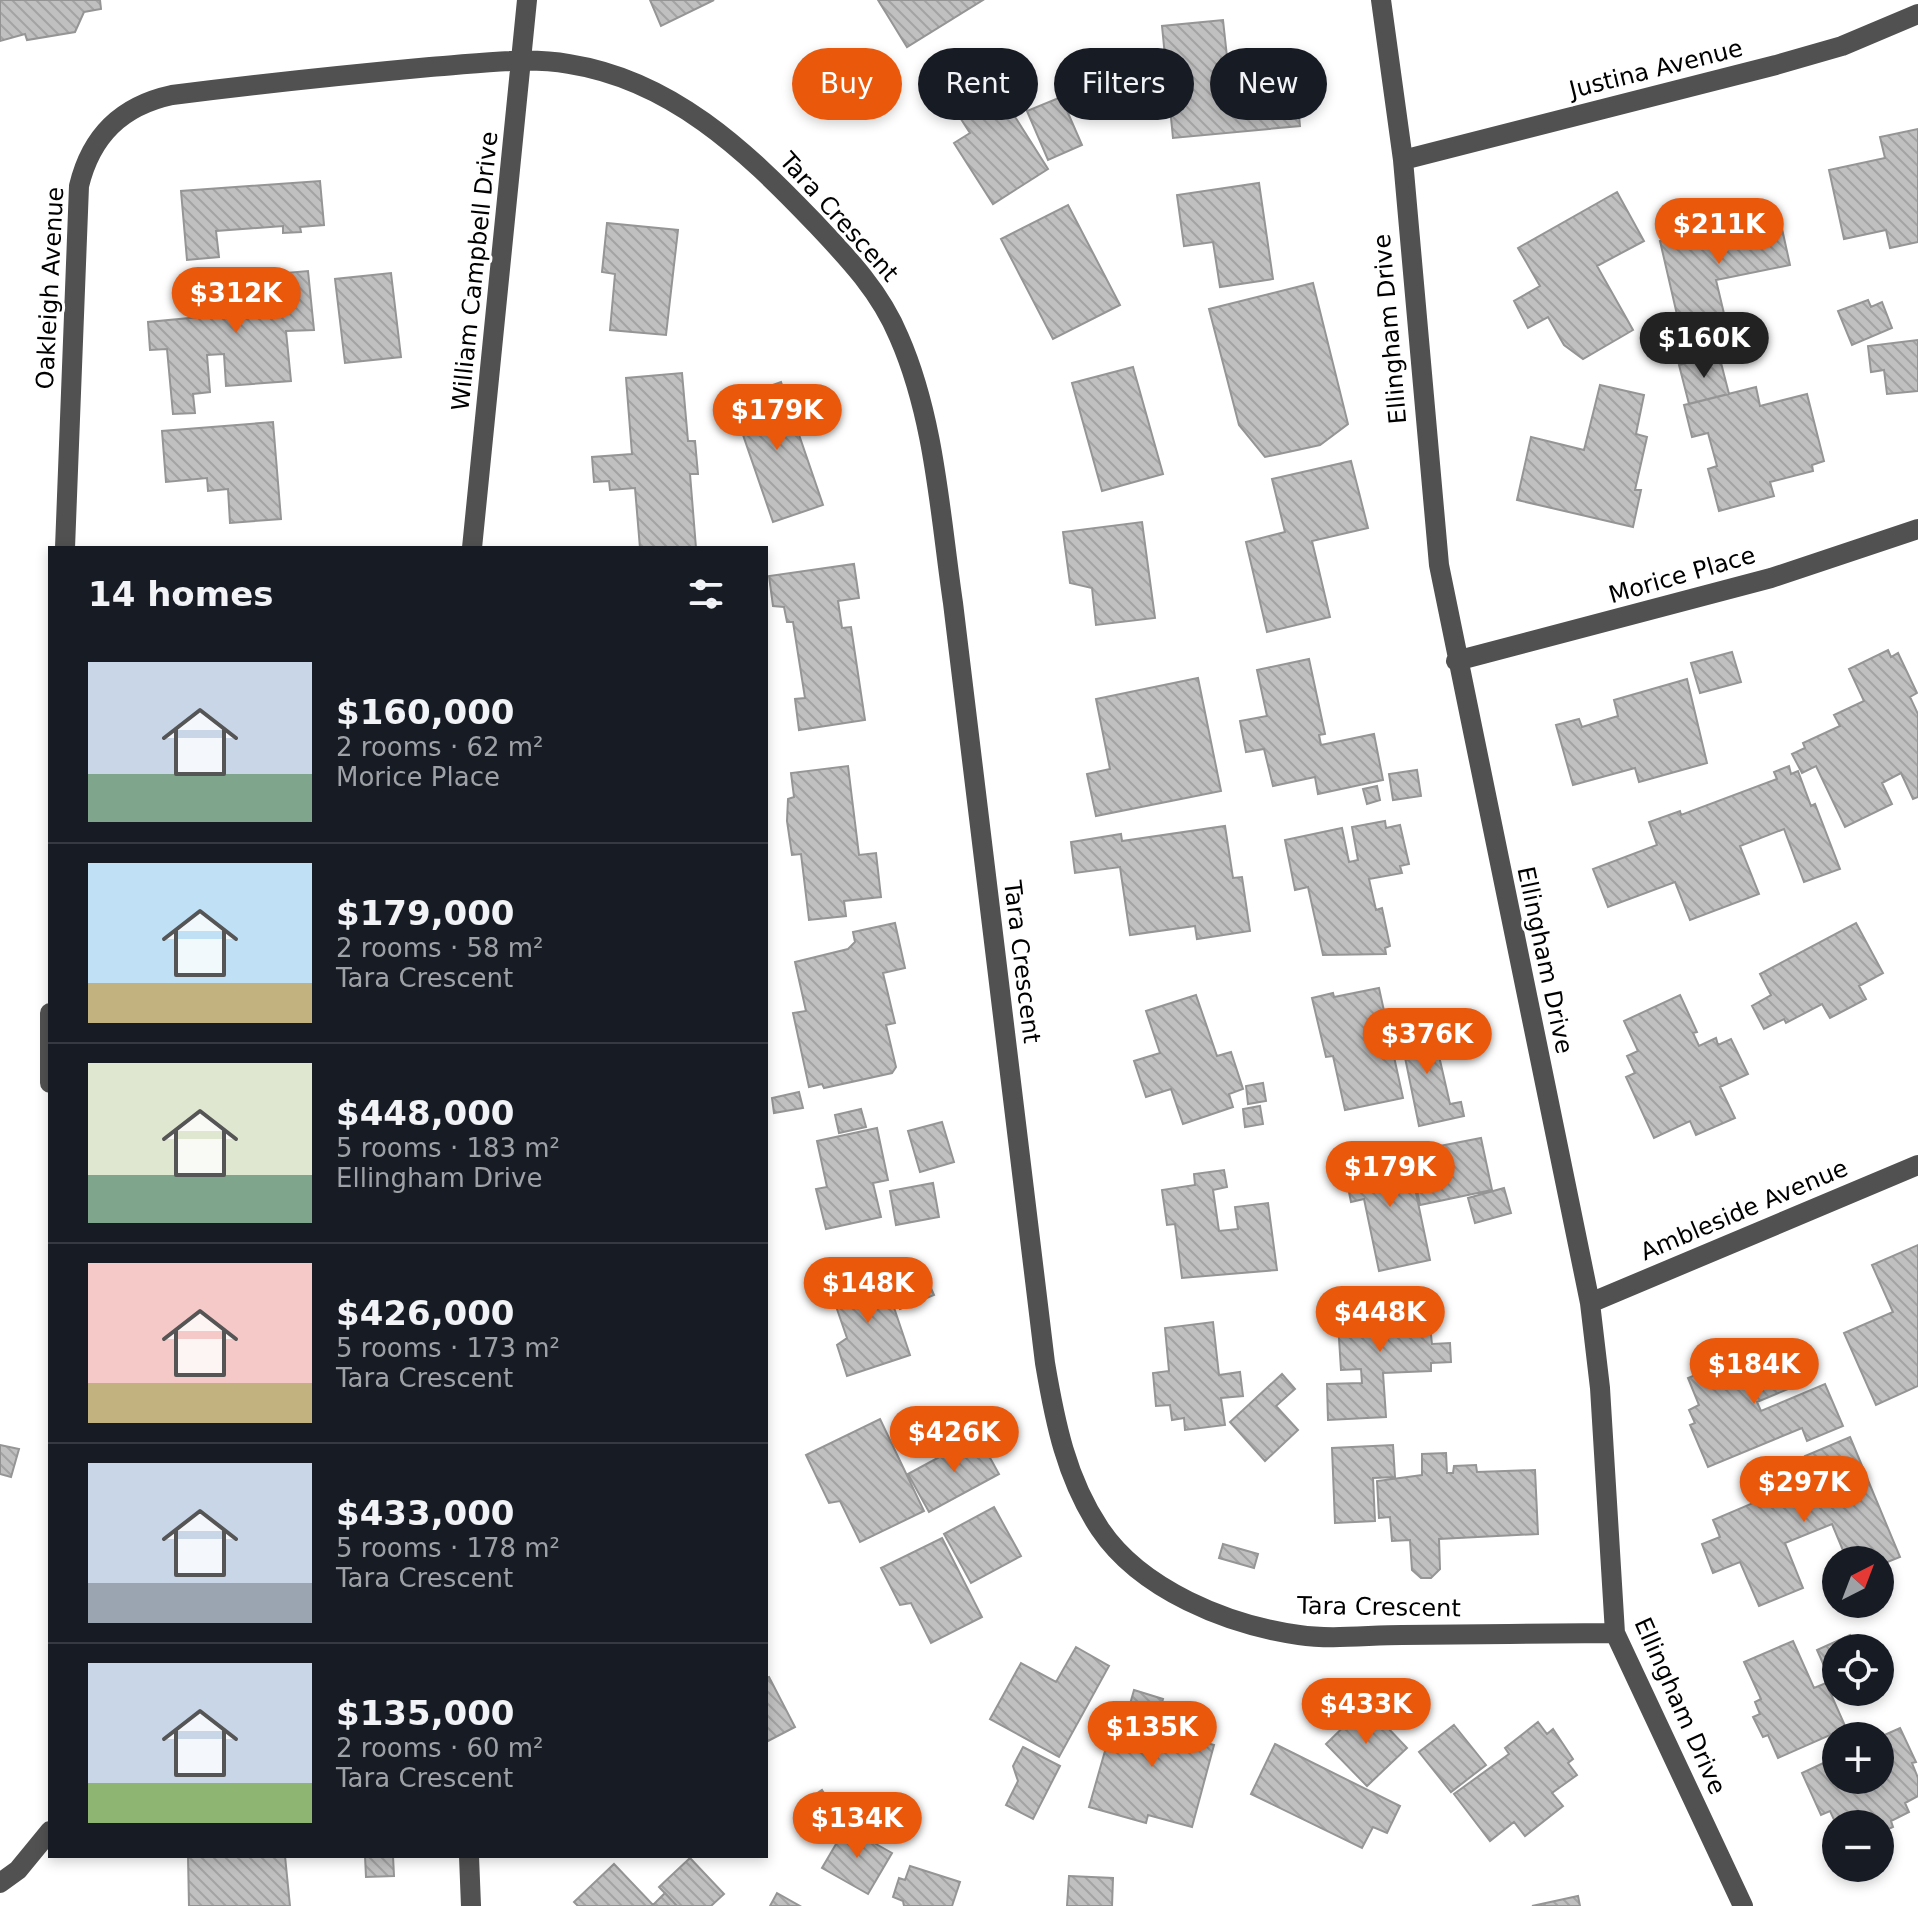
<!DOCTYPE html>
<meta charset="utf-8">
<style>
body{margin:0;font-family:"DejaVu Sans",sans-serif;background:#20242c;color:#f1f3f6;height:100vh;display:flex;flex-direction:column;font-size:30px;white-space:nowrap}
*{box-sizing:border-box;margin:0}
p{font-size:26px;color:#9ea1a6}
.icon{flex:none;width:44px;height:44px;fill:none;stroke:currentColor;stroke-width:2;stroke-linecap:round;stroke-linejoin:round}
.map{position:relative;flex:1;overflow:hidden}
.drawer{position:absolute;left:48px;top:546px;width:720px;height:1312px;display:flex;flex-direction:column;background:#171b24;border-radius:0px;box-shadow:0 4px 12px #0003}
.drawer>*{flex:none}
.top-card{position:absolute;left:792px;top:48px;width:760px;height:72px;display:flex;gap:16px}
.needle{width:52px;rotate:42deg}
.fabs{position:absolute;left:1822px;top:1546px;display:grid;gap:16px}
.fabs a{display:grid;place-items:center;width:72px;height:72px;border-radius:50%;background:#171b24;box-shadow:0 4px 12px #0003;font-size:40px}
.price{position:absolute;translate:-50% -68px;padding:0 18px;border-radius:28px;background:#ea580c;color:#fff;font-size:26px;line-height:52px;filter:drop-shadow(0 2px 4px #0008)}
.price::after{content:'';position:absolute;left:50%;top:48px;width:24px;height:18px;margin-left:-12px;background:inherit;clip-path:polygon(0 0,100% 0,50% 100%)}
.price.active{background:#222;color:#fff}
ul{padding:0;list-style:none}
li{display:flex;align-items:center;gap:24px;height:200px;padding:0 40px}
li+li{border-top:2px solid #363941}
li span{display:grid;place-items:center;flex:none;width:224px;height:160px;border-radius:0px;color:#555}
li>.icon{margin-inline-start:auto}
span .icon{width:96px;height:96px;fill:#fffc;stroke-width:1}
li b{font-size:34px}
h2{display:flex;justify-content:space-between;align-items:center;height:96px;padding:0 40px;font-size:34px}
.chip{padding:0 28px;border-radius:36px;background:#171b24;box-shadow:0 4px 12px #0003;font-size:28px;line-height:72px}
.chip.active{background:#ea580c;color:#fff}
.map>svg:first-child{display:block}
.building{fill:url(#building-back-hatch);stroke:#959595;stroke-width:2}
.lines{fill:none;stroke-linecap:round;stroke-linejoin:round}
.minor{stroke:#515151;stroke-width:20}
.labels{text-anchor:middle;stroke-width:6;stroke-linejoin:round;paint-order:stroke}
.street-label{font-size:24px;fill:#000;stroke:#fff}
</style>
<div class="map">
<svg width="1918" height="1906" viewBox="0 0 1918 1906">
<defs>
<pattern id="building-back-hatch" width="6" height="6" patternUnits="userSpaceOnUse" patternTransform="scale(2)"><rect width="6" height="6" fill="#c0c0c0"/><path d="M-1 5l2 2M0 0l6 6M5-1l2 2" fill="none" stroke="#a3a3a3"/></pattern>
</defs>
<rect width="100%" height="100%" fill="#fff"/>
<path class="building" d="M0,0H100L101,9L84,12L75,32L27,40L25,34L0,41Z
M650,0H714L661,26Z
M878,0H983L907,47Z
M1223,20L1228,66L1294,60L1300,126L1173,138L1162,26Z
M988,74L1048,169L993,204L954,143L970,133L948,99Z
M1061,97L1082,145L1048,160L1027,111Z
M1918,129V242L1890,248L1886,230L1844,239L1829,170L1885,158L1880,137Z
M320,181L324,225L300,227L301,232L283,233V226L216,231L219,257L187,260L181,191Z
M1259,183L1273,279L1220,287L1213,242L1184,246L1177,195Z
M1617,192L1644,241L1597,266L1633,330L1583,359L1564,345L1548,317L1528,328L1514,301L1540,286L1518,248Z
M1068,205L1120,305L1053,339L1001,239Z
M1779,215L1790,265L1716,280L1726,322L1681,332L1660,241Z
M607,223L678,230L666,335L610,330L615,274L602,272Z
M308,271L314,330L286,331L291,381L226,386L224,354L207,355L210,392L193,394L195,413L173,414L167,349L150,350L148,322L200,317V312L219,311L216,279Z
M391,273L401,357L345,363L335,279Z
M1313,283L1348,424L1320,445L1265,457L1239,425L1209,309Z
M1868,300L1871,307L1882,302L1892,328L1852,345L1838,311Z
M1918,340V391L1887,394L1884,370L1871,372L1868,346Z
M1719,355L1729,394L1689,404L1679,365Z
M1133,367L1163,474L1102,491L1072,383Z
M682,373L688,441H695L698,474H690L696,548H640L635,488L610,490L609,481L594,482L592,457L632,454L626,378Z
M781,382L823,505L773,522L731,400Z
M1600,385L1644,395L1636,434L1647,437L1635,490H1641L1633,527L1517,500L1531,437L1584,450Z
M1756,387L1760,406L1807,394L1824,461L1812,465L1813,471L1770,482L1774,496L1719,511L1708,469L1717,466L1708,433L1692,437L1684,405Z
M273,422L281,519L230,523L228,489L208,491L207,478L166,482L162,431Z
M1351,461L1368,528L1312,541L1330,617L1267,632L1246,542L1285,532L1272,479Z
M1142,522L1155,618L1096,625L1092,588L1070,583L1063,532Z
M854,564L859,598L838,601L842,628L851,627L865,720L799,730L795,699L805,698L793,622H787L784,607L773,606L769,576Z
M1888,650L1891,657L1898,653L1917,693L1910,697L1918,714V797L1913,799L1901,773L1882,783L1892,804L1845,827L1816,766L1802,773L1792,754L1805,748L1803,743L1840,726L1834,715L1864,701L1849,669Z
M1732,652L1741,682L1700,693L1691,663Z
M1309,659L1325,734L1319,735L1321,745L1374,734L1383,780L1318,794L1315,777L1273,786L1264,749L1246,752L1240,721L1267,716L1257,670Z
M1198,678L1221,791L1096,816L1087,774L1110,769L1096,699Z
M1687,679L1707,763L1639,782L1635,768L1573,785L1556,725L1579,719L1582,727L1618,716L1614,700Z
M848,766L859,855L876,853L881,897L844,901L846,916L809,920L801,854L792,855L787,821L788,799L794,797L791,773Z
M1789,766L1791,774L1798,771L1811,806L1815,804L1840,869L1804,882L1784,829L1740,846L1759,894L1690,920L1675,882L1608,907L1593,869L1657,845L1649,822L1680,811L1681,815L1777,779L1774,772Z
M1417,770L1421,796L1393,800L1389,774Z
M1377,786L1380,800L1367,804L1363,789Z
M1385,821L1386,828L1400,825L1409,864L1400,866L1402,873L1369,879L1376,910L1382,908L1390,946L1385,948L1386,954L1323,955L1308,887L1295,890L1285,840L1342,828L1349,862L1358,860L1352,827Z
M1225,826L1233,878L1242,877L1250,931L1197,939L1195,926L1130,935L1120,867L1075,873L1071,842L1121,834L1122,841Z
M895,923L905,968L883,973L895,1023L886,1025L896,1067L892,1073L824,1088L822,1084L809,1087L793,1013L806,1011L795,962L848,949L855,942L853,932Z
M1856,923L1883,973L1859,986L1866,999L1830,1018L1822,1004L1786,1023L1784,1019L1764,1029L1752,1006L1771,995L1760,974Z
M1379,988L1403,1098L1345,1110L1333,1056L1326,1057L1312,998L1333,993L1334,997Z
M1196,995L1217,1056L1231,1052L1243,1089L1229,1094L1233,1107L1183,1124L1171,1089L1146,1097L1134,1061L1160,1053L1146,1011Z
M1680,995L1697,1032L1693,1033L1699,1046L1716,1038L1718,1045L1731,1039L1748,1074L1720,1087L1735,1118L1696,1135L1690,1121L1654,1138L1626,1077L1635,1073L1627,1056L1638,1051L1624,1021Z
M1431,1021L1450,1104L1461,1102L1464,1116L1419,1126L1399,1028Z
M1263,1083L1266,1101L1248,1104L1246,1086Z
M799,1092L803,1108L774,1113L772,1098Z
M1260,1106L1263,1124L1245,1127L1243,1109Z
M861,1109L866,1127L839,1133L835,1115Z
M942,1122L954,1162L920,1172L908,1131Z
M877,1128L888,1180L873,1183L881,1217L826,1229L816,1189L827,1187L817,1141Z
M1481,1138L1492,1190L1420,1205L1410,1156L1420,1154L1419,1150Z
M1407,1150L1430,1260L1379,1271L1364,1199L1351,1202L1344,1168L1359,1165L1358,1160Z
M1224,1170L1227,1187L1213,1190L1219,1231L1238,1229L1235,1207L1268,1203L1277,1270L1182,1278L1175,1224L1167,1225L1162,1190L1195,1185L1194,1174Z
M933,1183L939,1217L896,1225L890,1191Z
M1504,1188L1511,1213L1475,1223L1468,1198Z
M1918,1245V1386L1876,1405L1844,1333L1893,1312L1872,1265Z
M921,1265L934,1295L900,1309L888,1279Z
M882,1272L910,1355L847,1376L837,1345L847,1338L830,1289Z
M1408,1293L1410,1327L1430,1326L1432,1344L1450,1343L1451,1362L1431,1363V1371L1383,1373L1386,1417L1328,1420L1327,1384L1362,1383L1361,1369L1341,1370L1338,1323L1356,1322L1354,1296Z
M1213,1322L1219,1375L1240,1372L1243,1396L1221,1398L1225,1425L1185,1430L1184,1418L1172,1420L1170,1405L1156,1406L1153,1373L1169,1371L1165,1328Z
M1775,1342L1793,1387L1757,1402L1761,1411L1825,1384L1843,1426L1807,1441L1802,1428L1708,1467L1690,1425L1695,1423L1689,1410L1699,1405L1688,1378Z
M1282,1374L1295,1389L1276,1406L1298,1430L1265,1461L1230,1422Z
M880,1419L924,1511L860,1542L840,1501L829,1503L806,1455Z
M978,1436L999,1474L929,1512L908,1474Z
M1850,1437L1900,1557L1880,1565V1560H1847L1832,1524L1785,1543L1803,1588L1759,1606L1740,1562L1713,1573L1702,1544L1720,1537L1713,1520L1814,1477L1805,1456Z
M0,1445L19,1449L11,1477L0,1474Z
M1393,1445L1395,1477L1373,1478L1375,1521L1335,1523L1332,1448Z
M1446,1453L1447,1473H1453L1454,1466L1476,1465L1477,1472L1535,1470L1538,1534L1439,1539L1440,1569L1431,1578H1421L1412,1570L1410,1540L1392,1541L1390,1517L1379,1518L1377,1481L1422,1475V1454Z
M994,1507L1021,1556L971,1583L944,1534Z
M942,1538L982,1617L931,1643L911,1603L900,1605L881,1568Z
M1223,1544L1258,1554L1254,1568L1219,1558Z
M1850,1635L1856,1648H1836V1684L1833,1686L1817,1650Z
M1793,1641L1814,1688L1826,1683L1846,1728L1778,1758L1768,1735L1763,1737L1753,1717L1760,1714L1755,1702L1761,1699L1744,1662Z
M1076,1647L1109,1666L1059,1757L990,1719L1021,1663L1056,1682Z
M769,1677L795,1727L766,1742V1678Z
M1134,1690L1163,1699L1155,1729L1214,1745L1192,1827L1148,1815L1146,1823L1089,1807L1107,1744L1118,1747Z
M1366,1705L1407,1748L1367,1786L1326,1744Z
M1538,1722L1547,1734L1553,1729L1573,1759L1568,1763L1577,1775L1552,1793L1563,1806L1525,1836L1514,1822L1490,1841L1454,1794L1509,1754L1505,1748Z
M1454,1725L1486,1765L1451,1792L1419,1752Z
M1900,1728L1916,1762L1912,1763L1918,1778V1796L1905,1803L1909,1812L1891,1821L1893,1827L1880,1833V1824H1836L1830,1811L1821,1815L1802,1773L1836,1757V1780H1880V1737Z
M1275,1744L1400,1806L1387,1833L1373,1827L1362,1848L1251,1794Z
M1023,1747L1060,1766L1033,1819L1006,1805L1018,1781L1013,1766Z
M822,1790L831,1804L815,1814L807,1800Z
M846,1827L892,1853L868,1894L822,1868Z
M188,1856H285L290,1906H189Z
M365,1856H393L394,1876L366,1877Z
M690,1858L724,1894L711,1906H677L659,1887Z
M614,1864L653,1905L665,1893L677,1906H578L574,1902Z
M910,1866L960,1882L952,1906H904L903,1901L893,1897L899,1878L905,1880Z
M1069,1876L1113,1878L1112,1906H1067Z
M777,1893L800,1906H770Z
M1578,1896L1580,1906H1532Z"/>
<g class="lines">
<path class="minor" d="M1381,0L1403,160L1439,565L1590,1303L1600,1388L1615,1633L1743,1906
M1403,160L1776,65L1842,46L1918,14
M65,548L79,186C91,136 121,106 172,95C258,84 344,75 430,67C476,64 524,56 569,64C671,80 745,150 813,221C847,257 880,291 899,337C935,419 940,515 953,603L1045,1363C1055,1422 1066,1478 1100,1529C1141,1590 1228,1625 1299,1635C1332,1640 1369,1635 1402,1635C1473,1634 1544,1634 1615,1633
M472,548L527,0
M1456,661L1771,578L1918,529
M50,1013V1083
M1590,1303L1918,1165
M469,1856L471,1906
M0,1883L18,1870L50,1831"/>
</g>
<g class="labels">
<g class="street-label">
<text transform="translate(1656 69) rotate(-14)" y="8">Justina Avenue</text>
<text transform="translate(839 217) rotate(48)" y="8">Tara Crescent</text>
<text transform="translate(475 271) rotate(-84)" y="8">William Campbell Drive</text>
<text transform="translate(50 288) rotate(-87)" y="8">Oakleigh Avenue</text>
<text transform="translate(1390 329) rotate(-95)" y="8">Ellingham Drive</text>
<text transform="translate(1682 575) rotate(-16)" y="8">Morice Place</text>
<text transform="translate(1545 960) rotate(78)" y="8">Ellingham Drive</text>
<text transform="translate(1022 962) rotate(83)" y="8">Tara Crescent</text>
<text transform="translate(1744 1210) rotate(-23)" y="8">Ambleside Avenue</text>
<text transform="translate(1379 1607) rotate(1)" y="8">Tara Crescent</text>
<text transform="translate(1680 1706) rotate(66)" y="8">Ellingham Drive</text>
</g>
</g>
</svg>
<div class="fabs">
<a><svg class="needle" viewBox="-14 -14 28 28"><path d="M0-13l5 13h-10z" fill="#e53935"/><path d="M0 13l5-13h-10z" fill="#9ea1a6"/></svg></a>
<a><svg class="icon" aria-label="locate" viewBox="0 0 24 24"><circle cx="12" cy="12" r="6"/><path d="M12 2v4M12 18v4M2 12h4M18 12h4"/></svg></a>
<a>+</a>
<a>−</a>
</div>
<b class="price" style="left:1719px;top:266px">$211K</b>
<b class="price" style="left:236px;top:335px">$312K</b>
<b class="price active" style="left:1704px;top:380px">$160K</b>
<b class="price" style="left:777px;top:452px">$179K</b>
<b class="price" style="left:1427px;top:1076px">$376K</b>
<b class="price" style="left:1390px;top:1209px">$179K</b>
<b class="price" style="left:868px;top:1325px">$148K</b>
<b class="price" style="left:1380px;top:1354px">$448K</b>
<b class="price" style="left:1754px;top:1406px">$184K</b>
<b class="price" style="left:954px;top:1474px">$426K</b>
<b class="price" style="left:1804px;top:1524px">$297K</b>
<b class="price" style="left:1366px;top:1746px">$433K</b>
<b class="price" style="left:1152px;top:1769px">$135K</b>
<b class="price" style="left:857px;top:1860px">$134K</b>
<div class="top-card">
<a class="chip active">Buy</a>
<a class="chip">Rent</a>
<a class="chip">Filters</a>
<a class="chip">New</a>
</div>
<section class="drawer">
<h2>14 homes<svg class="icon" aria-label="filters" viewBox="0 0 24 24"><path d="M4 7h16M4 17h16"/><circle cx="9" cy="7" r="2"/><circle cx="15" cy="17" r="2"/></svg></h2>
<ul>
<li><span style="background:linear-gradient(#c9d6e8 70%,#7fa58c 0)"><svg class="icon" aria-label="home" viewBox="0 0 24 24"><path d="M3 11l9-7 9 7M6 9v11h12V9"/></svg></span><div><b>$160,000</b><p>2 rooms · 62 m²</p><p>Morice Place</p></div></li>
<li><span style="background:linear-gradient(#bfe0f5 75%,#c2b280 0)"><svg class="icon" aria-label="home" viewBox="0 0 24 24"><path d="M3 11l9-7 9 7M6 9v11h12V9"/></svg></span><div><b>$179,000</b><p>2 rooms · 58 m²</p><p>Tara Crescent</p></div></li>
<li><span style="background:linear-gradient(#dfe7d0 70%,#7fa58c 0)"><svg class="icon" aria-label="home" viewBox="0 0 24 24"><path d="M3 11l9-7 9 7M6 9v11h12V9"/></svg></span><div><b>$448,000</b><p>5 rooms · 183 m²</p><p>Ellingham Drive</p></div></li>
<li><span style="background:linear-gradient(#f6c9c9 75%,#c2b280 0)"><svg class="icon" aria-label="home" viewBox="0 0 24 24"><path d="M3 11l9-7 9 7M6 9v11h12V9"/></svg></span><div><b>$426,000</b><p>5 rooms · 173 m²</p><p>Tara Crescent</p></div></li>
<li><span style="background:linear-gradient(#c9d6e8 75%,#9aa5b1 0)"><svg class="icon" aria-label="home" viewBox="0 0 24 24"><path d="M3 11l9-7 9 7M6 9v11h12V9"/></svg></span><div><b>$433,000</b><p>5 rooms · 178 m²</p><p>Tara Crescent</p></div></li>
<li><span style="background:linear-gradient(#c9d6e8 75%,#8fb573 0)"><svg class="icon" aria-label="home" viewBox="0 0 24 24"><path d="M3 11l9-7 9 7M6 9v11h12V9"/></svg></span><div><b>$135,000</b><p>2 rooms · 60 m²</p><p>Tara Crescent</p></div></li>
</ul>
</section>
</div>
